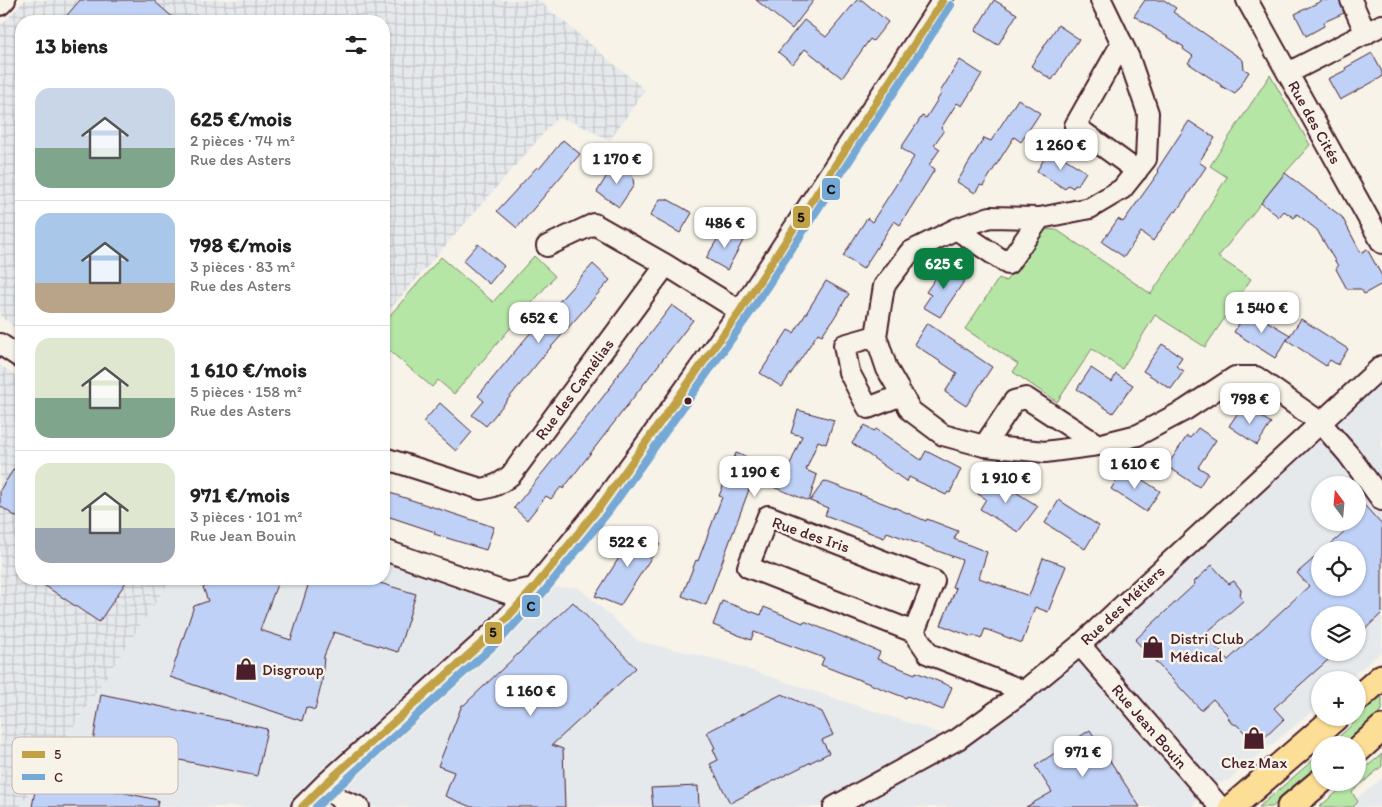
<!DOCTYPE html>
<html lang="fr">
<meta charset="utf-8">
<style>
body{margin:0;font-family:Itim,sans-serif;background:#f2f2f2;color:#222;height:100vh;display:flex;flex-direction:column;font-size:19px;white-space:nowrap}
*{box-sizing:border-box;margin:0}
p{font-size:16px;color:#767676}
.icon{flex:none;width:28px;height:28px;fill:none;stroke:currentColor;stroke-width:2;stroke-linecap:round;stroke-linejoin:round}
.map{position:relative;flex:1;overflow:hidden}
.sheet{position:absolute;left:15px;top:15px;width:375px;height:570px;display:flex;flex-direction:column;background:#fff;border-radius:20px;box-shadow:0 1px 4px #0004}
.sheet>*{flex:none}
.needle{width:32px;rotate:344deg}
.controls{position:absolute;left:1311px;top:476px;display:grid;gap:10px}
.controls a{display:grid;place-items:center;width:55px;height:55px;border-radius:50%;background:#fff;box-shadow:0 1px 4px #0004;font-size:25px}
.price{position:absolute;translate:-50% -42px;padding:0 11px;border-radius:10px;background:#fff;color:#222;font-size:16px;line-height:32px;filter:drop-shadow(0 1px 2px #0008)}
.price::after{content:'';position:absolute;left:50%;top:30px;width:15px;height:11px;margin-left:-8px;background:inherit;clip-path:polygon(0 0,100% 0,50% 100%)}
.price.active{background:#0b8043;color:#fff}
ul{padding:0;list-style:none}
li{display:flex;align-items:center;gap:15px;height:125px;padding:0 20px}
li+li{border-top:1px solid #e0e0e0}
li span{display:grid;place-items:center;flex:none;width:140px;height:100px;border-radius:15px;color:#555}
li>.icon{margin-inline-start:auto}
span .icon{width:60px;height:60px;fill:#fffc;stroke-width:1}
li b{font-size:21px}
h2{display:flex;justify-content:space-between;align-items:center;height:60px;padding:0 20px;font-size:21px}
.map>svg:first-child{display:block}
.built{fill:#e6e9ec;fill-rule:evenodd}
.industrial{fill:url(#industrial-grid)}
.grass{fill:#b5e6a6;stroke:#808268}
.building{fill:#bfd1f7;stroke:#4a1f2b}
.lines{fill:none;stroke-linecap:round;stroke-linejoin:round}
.minor-casing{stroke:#4a1f2b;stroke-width:24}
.major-casing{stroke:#4a1f2b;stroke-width:29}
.minor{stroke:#f7f3e8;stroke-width:20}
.major{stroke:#fdde96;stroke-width:25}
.bus-1-casing{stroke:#f7f3e8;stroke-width:11}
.bus-2-casing{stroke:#f7f3e8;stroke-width:11}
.bus-1{stroke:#c1a145;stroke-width:8}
.bus-2{stroke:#76a8d6;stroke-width:8}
.bus-dot{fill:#4a1f2b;stroke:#f7f3e8;stroke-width:2}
.labels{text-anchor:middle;stroke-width:5;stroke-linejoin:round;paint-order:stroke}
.street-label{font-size:16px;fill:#4a1f2b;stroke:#f7f3e8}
.poi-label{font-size:16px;fill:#4a1f2b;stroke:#f7f3e8;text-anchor:start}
.key{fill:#f7f3e8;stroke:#c3b3af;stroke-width:1}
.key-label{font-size:14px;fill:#4a1f2b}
.line-badge{stroke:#f7f3e8;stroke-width:2}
.pale-badge-label{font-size:14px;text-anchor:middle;font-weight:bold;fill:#111}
</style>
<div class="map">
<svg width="1382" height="807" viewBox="0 0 1382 807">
<defs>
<pattern id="industrial-grid" width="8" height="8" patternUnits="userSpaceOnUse" patternTransform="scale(1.25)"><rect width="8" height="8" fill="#e6e9ec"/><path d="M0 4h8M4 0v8" fill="none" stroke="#c7c7cb"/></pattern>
</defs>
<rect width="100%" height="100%" fill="#f7f3e8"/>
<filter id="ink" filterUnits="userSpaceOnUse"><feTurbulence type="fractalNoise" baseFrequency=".02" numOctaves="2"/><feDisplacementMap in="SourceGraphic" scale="10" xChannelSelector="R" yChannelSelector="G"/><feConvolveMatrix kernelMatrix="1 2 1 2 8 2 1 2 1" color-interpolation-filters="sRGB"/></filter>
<g filter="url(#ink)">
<path class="built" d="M1382,366V651L1348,680H1320V705L1229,780L1219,783L1194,804L1192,807H20L171,579H384V550L500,589L578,587L638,641L720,660L958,739L1024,691ZM1320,485H1358V522H1320ZM1320,550H1358V588H1320ZM1320,615H1358V652H1320Z
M1382,778V807H1346Z"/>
<path class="industrial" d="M25,0H538L645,90L610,140L575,123L557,118L384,316V21H21V332L0,316V26Z
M0,365L21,379V579H171L20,807H0Z"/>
<path class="grass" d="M1270,75L1310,145L1285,173L1218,257L1251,279L1205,347L1155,315L1122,369L1092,349L1057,402L1013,372L1018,364L965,329L999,278L1006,281L1041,229L1057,230L1151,294L1196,227L1227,177L1210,166Z
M534,256L555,276L454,394L438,380L432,387L384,346V322L441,257L493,302Z
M1382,693V710L1342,745H1330L1355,722Z
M1320,754V765L1272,807H1259Z
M1382,754V766L1352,792L1358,802L1353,807H1319L1348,783L1358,782V774Z"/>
<path class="building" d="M80,0H153L177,21H62Z
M756,0H814L792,29Z
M857,0H862L888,22L873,41L870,39L842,78L805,49L793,64L778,52L804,20L826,37Z
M994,0L1017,14L998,45L975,31Z
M1145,0H1164L1176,8L1173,12L1243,60L1244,69L1249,72L1235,94L1221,86V85L1188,63L1193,56L1183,49L1184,47L1134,16Z
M1323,0H1339L1344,13L1324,22V26L1306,36L1295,14Z
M1058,25L1079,39L1052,80L1031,66Z
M1372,53L1382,72V77L1340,100L1328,79L1346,70L1345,68Z
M960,60L982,74L962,106L957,103L941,128L944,130L934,145L940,149L929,165L935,169L900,225L894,221L863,269L843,256L867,218L872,222L914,157L901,148L922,116L926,118L941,94L940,92Z
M1018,99L1040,113L1021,142L1014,137L983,186L980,185L975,193L957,182L984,138L991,141Z
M1189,121L1215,138L1199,162L1206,167L1176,212L1174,211L1153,241L1141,232L1124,257L1102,242L1118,219L1123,222L1159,172L1157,170Z
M563,140L580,154L517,228L497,211L537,167L539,169Z
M1050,149L1086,172L1077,186L1075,185L1073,188L1068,185L1065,189L1037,171Z
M622,166L632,173L634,185L619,207L597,192L611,169Z
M1285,173L1342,217L1361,253L1367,249L1382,276V284L1364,294L1361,289H1347L1336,269L1338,266L1317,230L1297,214L1294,218L1284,211L1279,217L1261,203Z
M660,199H667L692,213L680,233L650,216Z
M724,228L744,239L727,270L706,258Z
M478,244L504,266L489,284L463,261Z
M946,263L967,277L940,317L923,307L931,295L926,292Z
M593,264L610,280L545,354L486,426L472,415L484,401L478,396L526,338Z
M826,281L849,294L829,326H828L822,335L818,333L782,387L760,373L788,330L794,333Z
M672,305L693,320L563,489L561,487L551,499L546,496L527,520L514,508L586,419L615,381L614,380Z
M1248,310L1290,335L1275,358L1234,332Z
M1301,319L1348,349L1338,365L1330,360L1326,366L1287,340Z
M927,323L992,367L966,406L945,392L957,373L914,344Z
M1162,344L1182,357L1176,366L1184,371L1171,389L1143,371Z
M1091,368L1112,382L1116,374L1133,385L1113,413L1077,389Z
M440,403L472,432L456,451L423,422Z
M1243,405L1271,423L1257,445L1229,426Z
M798,410L834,420L826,444L818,441L806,470L817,475L809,501L753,479L706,605L682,596L696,560L698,561L722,497L719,496L736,453L775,468L777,463L789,467L802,436L791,433Z
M865,425L874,431L876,429L921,460L926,451L961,469L950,493L948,492L946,495L909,477L907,482L852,443Z
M1198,428L1216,440L1198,467L1208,473L1199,487L1167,466L1187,436L1190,438Z
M21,458V520L0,506V490Z
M1124,468L1160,491L1146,512L1111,489Z
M990,476L1038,506L1018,532L980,509L986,499L978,494Z
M824,481L896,508L926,521L927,519L958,531L954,539L987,552L979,578L1029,596L1043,558L1066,566L1048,612L1035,607L1022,643L985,629L981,639L973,635L972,637L941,625L956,588L952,587L962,560L887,532L884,538L825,515L828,508L810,501Z
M384,491L494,527L486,550L434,534L435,532L384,515Z
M1358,498L1382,525V613L1358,636V615H1320V652H1337L1274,708L1284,719L1257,745L1237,725L1231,723L1226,713L1213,699L1201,710L1135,640L1195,584L1194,582L1212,565L1229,584L1234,581L1241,590L1240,596L1244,600L1205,634L1228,660L1309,586L1297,573L1320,553V588H1358V550H1324L1344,533L1334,522H1358Z
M1059,500L1099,526L1085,549L1045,523Z
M637,529L660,544L620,606L595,596Z
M35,579H128L99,622Z
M212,579H279L260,630L291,640L310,579H367L416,594L398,652L334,632L324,656L322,682L315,710L306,707L302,721L170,677L194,606L208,601L203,587L214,584Z
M722,601L761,615L764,607L803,623L804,621L880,652L877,659L915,674L916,672L952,687L943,710L907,696L906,698L821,665L824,658L754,632L751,640L713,625Z
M573,602L636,668L552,745L563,749L565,807H471L445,796L454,772L438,766L462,705H464Z
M101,694L267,729L257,776L93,742Z
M782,694L822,712L833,735L822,740L829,753L730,803L710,764L718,760L713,749L715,748L707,732Z
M1090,730L1140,807H1026L1052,792L1035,766Z
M65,780L158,800L157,807H32L36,785L63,790Z
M698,786L699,807H653L651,788Z"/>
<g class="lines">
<defs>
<path id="minor" d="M1101,0L1129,58L1148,113L1146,159L1122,189L1090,208L1040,218L990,217L956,229L910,252L884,286L876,336L887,369L911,411L943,435L984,446L1045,452L1098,445L1138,435L1185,410L1235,377H1256L1320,422L1348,454L1382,500
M1247,0L1382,243
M1351,0L1366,34
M0,5L5,0
M1122,43L1075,126L1137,171
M1288,73L1382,25
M956,229L1008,264L1040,218
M547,246L594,224L666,265
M876,336L844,345L849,372L868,408L902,395
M0,344L21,358
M984,446L1014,401L1026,398L1098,445
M384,458L481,489C494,487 501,483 511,475L666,265L740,311
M768,516L934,581L914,632L748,567Z
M384,550L507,593L534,588
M914,632L929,654L1024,691
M1080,645L1220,807
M324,785L341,800L359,807
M302,807L324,785L494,632L534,588L601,505L649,440L740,311L943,0
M834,807L958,739L1024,691L1080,645L1382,366"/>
<path id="major" d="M1358,698L1382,677
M1358,750L1382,728
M1232,807L1335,718
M1290,807L1320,782"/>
</defs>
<use href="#minor" class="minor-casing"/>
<use href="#major" class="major-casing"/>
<use href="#minor" class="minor"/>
<use href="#major" class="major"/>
<defs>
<path id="bus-1" d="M302,807L324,785L494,632L534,588L601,505L740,311L943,0"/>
<path id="bus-2" d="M316,807L501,639L542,594L609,511L748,316L951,5"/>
</defs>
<use href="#bus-1" class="bus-1-casing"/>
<use href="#bus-2" class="bus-2-casing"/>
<use href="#bus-1" class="bus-1"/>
<use href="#bus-2" class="bus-2"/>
</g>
</g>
<defs>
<symbol id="shop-bare" viewBox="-9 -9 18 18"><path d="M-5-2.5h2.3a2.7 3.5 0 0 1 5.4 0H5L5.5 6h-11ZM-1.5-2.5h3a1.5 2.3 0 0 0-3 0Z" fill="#4a1f2b" stroke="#f7f3e8" stroke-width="2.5" paint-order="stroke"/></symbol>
</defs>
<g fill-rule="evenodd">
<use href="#shop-bare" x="1137" y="631" width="32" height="32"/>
<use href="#shop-bare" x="230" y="653" width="32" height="32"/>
<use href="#shop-bare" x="1238" y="722" width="32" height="32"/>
</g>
<circle class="bus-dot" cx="688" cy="401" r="4.5"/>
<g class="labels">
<g class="street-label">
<text transform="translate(1315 122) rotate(61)" y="6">Rue des Cités</text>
<text transform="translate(574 389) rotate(-54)" y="6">Rue des Camélias</text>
<text transform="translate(811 534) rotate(19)" y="6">Rue des Iris</text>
<text transform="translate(1122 605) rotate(-43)" y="6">Rue des Métiers</text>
<text transform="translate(1150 726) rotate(49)" y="6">Rue Jean Bouin</text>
</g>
<g class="poi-label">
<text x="1170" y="644">Distri Club<tspan x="1170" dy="18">Médical</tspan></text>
<text x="262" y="675">Disgroup</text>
<text x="1254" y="768" text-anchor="middle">Chez Max</text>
</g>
</g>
<rect x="12" y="737" width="166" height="57" rx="8" class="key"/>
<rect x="22" y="751" width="23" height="7" fill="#c1a145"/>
<rect x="22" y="774" width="23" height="6" fill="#76a8d6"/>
<g class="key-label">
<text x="54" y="759">5</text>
<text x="54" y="782">C</text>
</g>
<g class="line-badge">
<rect x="821" y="177" width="20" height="24" rx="5" fill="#76a8d6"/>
<rect x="792" y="205" width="19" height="24" rx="5" fill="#c1a145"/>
<rect x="521" y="594" width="20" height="24" rx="5" fill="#76a8d6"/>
<rect x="484" y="621" width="19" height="24" rx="5" fill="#c1a145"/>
</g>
<g class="pale-badge-label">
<text x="831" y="194">C</text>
<text x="801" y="222">5</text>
<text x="531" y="611">C</text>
<text x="493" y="637">5</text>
</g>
</svg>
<div class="controls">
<a><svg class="needle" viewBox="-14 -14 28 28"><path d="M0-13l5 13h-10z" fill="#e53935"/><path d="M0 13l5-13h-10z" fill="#767676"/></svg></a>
<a><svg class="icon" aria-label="locate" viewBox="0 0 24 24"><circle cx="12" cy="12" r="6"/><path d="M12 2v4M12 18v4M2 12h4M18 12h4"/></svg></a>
<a><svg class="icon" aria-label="layers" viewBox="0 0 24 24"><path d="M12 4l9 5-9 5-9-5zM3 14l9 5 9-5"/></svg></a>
<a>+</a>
<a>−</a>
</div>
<b class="price" style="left:1061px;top:171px">1 260 €</b>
<b class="price" style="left:617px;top:185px">1 170 €</b>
<b class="price" style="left:725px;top:249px">486 €</b>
<b class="price active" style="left:944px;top:290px">625 €</b>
<b class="price" style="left:1262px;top:334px">1 540 €</b>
<b class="price" style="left:539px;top:344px">652 €</b>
<b class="price" style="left:1250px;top:425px">798 €</b>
<b class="price" style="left:1135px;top:490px">1 610 €</b>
<b class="price" style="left:755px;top:498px">1 190 €</b>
<b class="price" style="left:1006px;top:504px">1 910 €</b>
<b class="price" style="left:628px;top:568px">522 €</b>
<b class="price" style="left:531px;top:717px">1 160 €</b>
<b class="price" style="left:1083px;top:778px">971 €</b>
<section class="sheet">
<h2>13 biens<svg class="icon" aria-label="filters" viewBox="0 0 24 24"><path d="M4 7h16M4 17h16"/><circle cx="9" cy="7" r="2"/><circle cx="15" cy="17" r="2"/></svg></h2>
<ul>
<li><span style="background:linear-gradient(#c9d6e8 60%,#7fa58c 0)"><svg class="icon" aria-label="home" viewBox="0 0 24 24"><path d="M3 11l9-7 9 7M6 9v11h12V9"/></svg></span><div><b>625 €/mois</b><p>2 pièces · 74 m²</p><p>Rue des Asters</p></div></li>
<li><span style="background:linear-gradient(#a9c7e8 70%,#b9a48a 0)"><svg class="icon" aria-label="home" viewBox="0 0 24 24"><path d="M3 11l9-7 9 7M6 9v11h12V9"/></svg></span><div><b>798 €/mois</b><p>3 pièces · 83 m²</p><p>Rue des Asters</p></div></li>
<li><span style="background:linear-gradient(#dfe7d0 60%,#7fa58c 0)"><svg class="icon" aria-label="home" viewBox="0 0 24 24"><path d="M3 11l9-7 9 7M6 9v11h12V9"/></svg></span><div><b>1 610 €/mois</b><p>5 pièces · 158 m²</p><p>Rue des Asters</p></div></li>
<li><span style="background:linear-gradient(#dfe7d0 65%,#9aa5b1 0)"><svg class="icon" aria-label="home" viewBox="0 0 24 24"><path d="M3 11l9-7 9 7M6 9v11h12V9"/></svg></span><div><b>971 €/mois</b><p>3 pièces · 101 m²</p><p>Rue Jean Bouin</p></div></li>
</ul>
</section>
</div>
